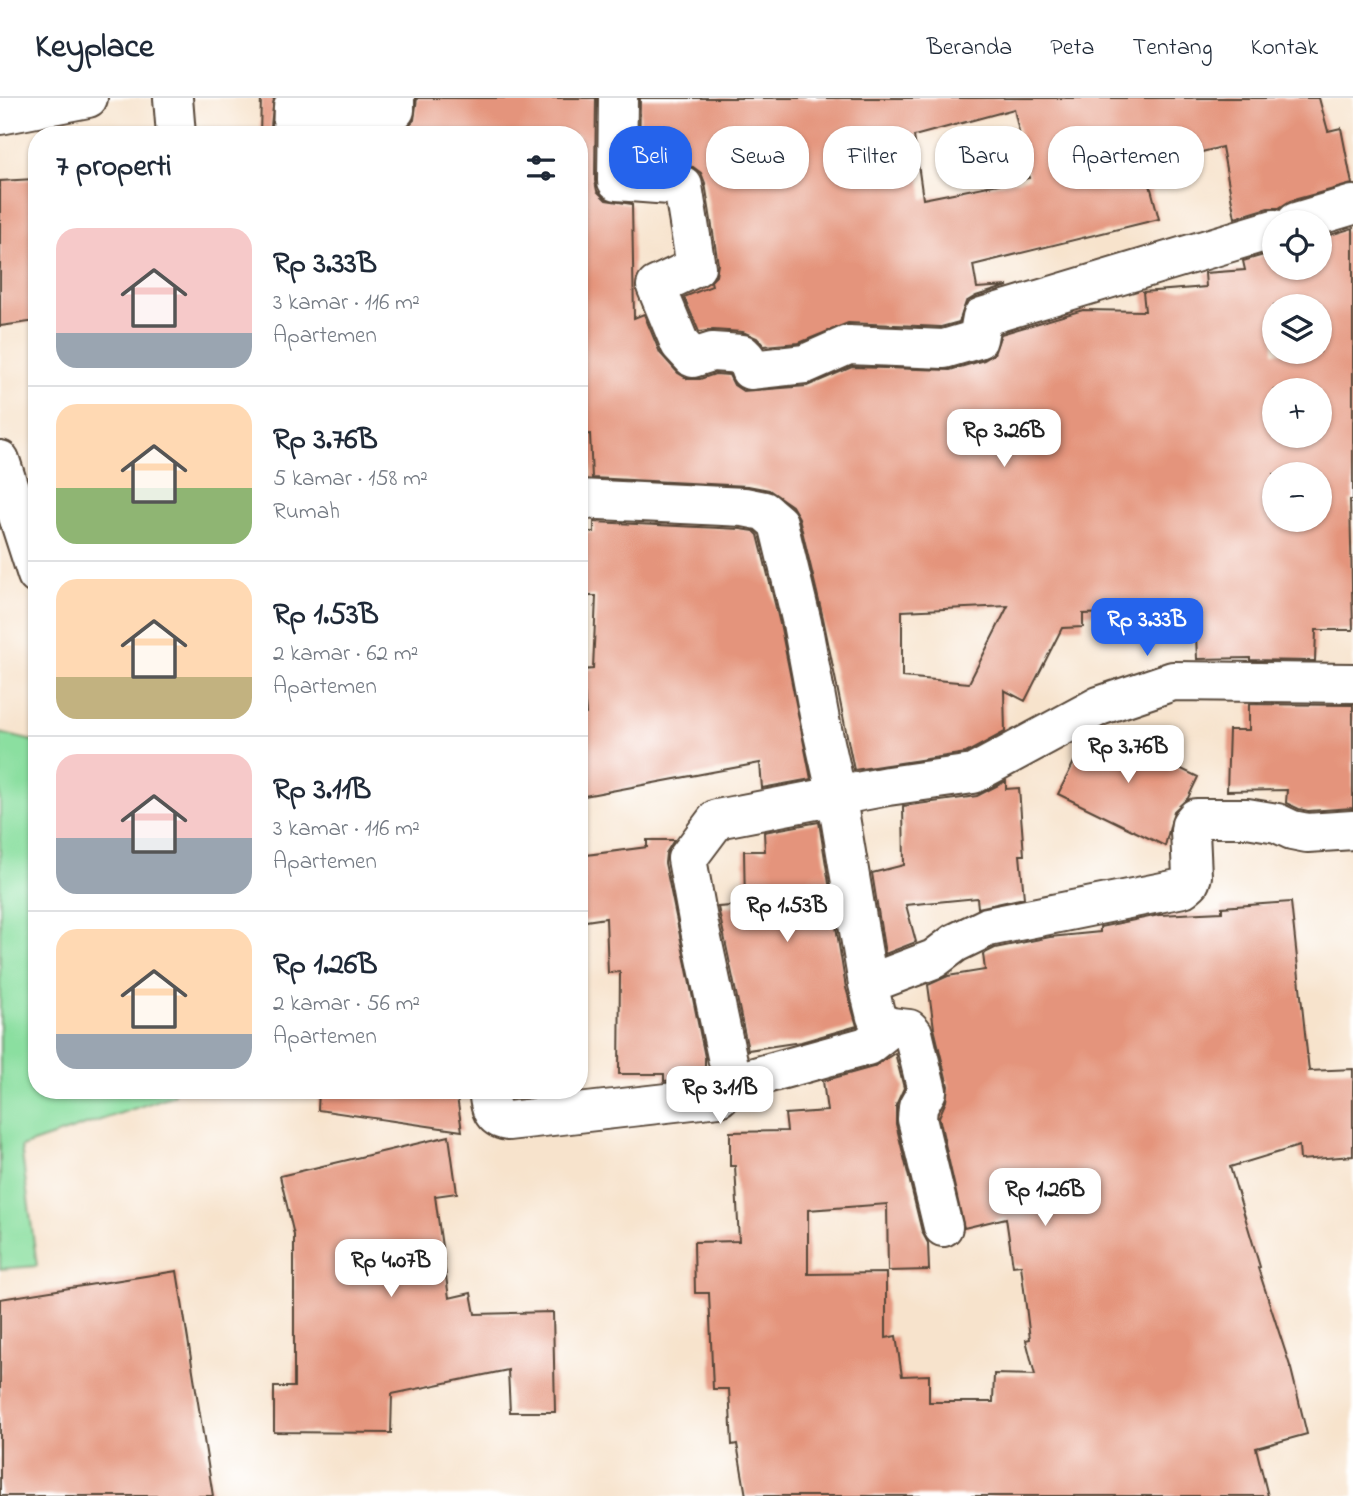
<!DOCTYPE html>
<html lang="id">
<meta charset="utf-8">
<style>
body{margin:0;font-family:"Indie Flower",sans-serif;background:#f2f2f3;color:#1f2937;height:100vh;display:flex;flex-direction:column;font-size:26px;white-space:nowrap}
*{box-sizing:border-box;margin:0}
p{font-size:23px;color:#747a83}
.icon{flex:none;width:38px;height:38px;fill:none;stroke:currentColor;stroke-width:2;stroke-linecap:round;stroke-linejoin:round}
.map{position:relative;flex:1;overflow:hidden}
.drawer{position:absolute;left:28px;top:28px;width:560px;height:973px;display:flex;flex-direction:column;background:#fff;border-radius:28px;box-shadow:0 2px 5px #0004}
.drawer>*{flex:none}
.top-card{position:absolute;left:609px;top:28px;width:639px;height:63px;display:flex;gap:14px}
.controls{position:absolute;left:1262px;top:112px;display:grid;gap:14px}
.controls a{display:grid;place-items:center;width:70px;height:70px;border-radius:50%;background:#fff;box-shadow:0 2px 5px #0004;font-size:35px}
.price{position:absolute;translate:-50% -60px;padding:0 16px;border-radius:14px;background:#fff;color:#222;font-size:23px;line-height:46px;filter:drop-shadow(0 2px 4px #0008)}
.price::after{content:'';position:absolute;left:50%;top:42px;width:21px;height:16px;margin-left:-10px;background:inherit;clip-path:polygon(0 0,100% 0,50% 100%)}
.price.current{background:#2563eb;color:#fff}
ul{padding:0;list-style:none}
li{display:flex;align-items:center;gap:21px;height:175px;padding:0 28px}
li+li{border-top:2px solid #e0e1e3}
li span{display:grid;place-items:center;flex:none;width:196px;height:140px;border-radius:21px;color:#555}
li>.icon{margin-inline-start:auto}
span .icon{width:84px;height:84px;fill:#fffc;stroke-width:1}
li b{font-size:30px}
h2{display:flex;justify-content:space-between;align-items:center;height:84px;padding:0 28px;font-size:30px}
.tag{padding:0 24px;border-radius:28px;background:#fff;box-shadow:0 2px 5px #0004;font-size:24px;line-height:63px}
.tag.current{background:#2563eb;color:#fff}
header{display:flex;align-items:center;gap:42px;box-sizing:border-box;height:98px;padding:0 35px;background:#fff;border-bottom:2px solid #e0e1e3}
header strong{font-size:33px}
nav{display:flex;gap:38px;margin-inline-start:auto;font-size:24px}
.map>svg:first-child{display:block}
.green{fill:#8bdfa0;stroke:#63845f;stroke-width:2}
.building{fill:#e4947c;fill-rule:evenodd}
.lines{fill:none;stroke-linecap:round;stroke-linejoin:round}
.minor-casing{stroke:#574638;stroke-width:42}
.minor{stroke:#fff;stroke-width:38}
</style>
<header>
<strong>Keyplace</strong>
<nav><a>Beranda</a><a>Peta</a><a>Tentang</a><a>Kontak</a></nav>
</header>
<div class="map">
<svg width="1353" height="1398" viewBox="0 0 1353 1398">
<rect width="100%" height="100%" fill="#fff"/>
<filter id="ink" filterUnits="userSpaceOnUse"><feTurbulence type="fractalNoise" baseFrequency=".0143" numOctaves="2"/><feDisplacementMap in="SourceGraphic" scale="14" xChannelSelector="R" yChannelSelector="G"/><feConvolveMatrix kernelMatrix="1 2 1 2 8 2 1 2 1" color-interpolation-filters="sRGB"/></filter>
<filter id="wash" filterUnits="userSpaceOnUse"><feTurbulence type="fractalNoise" baseFrequency=".00686" numOctaves="4" result="noise"/><feDisplacementMap in="SourceGraphic" scale="28" xChannelSelector="R" yChannelSelector="G"/><feGaussianBlur stdDeviation="1.57" result="paint"/><feColorMatrix in="noise" values="0 0 0 0 0 0 0 0 0 0 0 0 0 0 0 0 0 1.4 0 .05"/><feComposite in="paint" operator="in"/></filter>
<g filter="url(#wash)">
<rect width="100%" height="100%" fill="#f7e3cc"/>
<path class="green" d="M0,635L37,644V992H173L174,997L21,1049L37,1168L0,1171Z"/>
<g id="blocks">
<path class="building" d="M261,0H274L270,37H260Z
M417,0H596L595,83L597,93L606,102L632,106L634,220L644,216L660,255L678,275L688,281H700L715,276L729,277L734,287L743,293L807,288L852,269L950,272L984,262L994,256L1001,236L1083,212L1145,213L1143,194L1206,189L1205,175L1245,172L1243,163L1274,154V170H1320V140L1353,130V402H1350L1353,532H1316L1315,563L1250,562V560L1197,561L1195,512L1083,516V529L1062,530L1025,603L1004,592L1005,634L966,655L854,672L823,520L799,420L792,408L769,392L748,388L592,380L590,336L579,337V37H314V32L394,34L405,31L414,22ZM1274,208H1320V254H1274ZM1274,292H1320V338H1274ZM1274,376H1320V422H1274ZM1008,508L969,585L902,579V513Z
M640,0H1319L1328,33L1341,30L1352,86L1290,103L1279,110H1268L1235,120L1222,49L1145,68L1159,121L973,167L977,190L1008,188L976,198L966,204L959,224L941,229L848,225L799,245L764,248L757,240L743,234L713,232L699,234L684,199L712,188L711,183L716,178L718,166L705,85L701,75L693,69L639,63ZM1014,11L1029,80L923,101L914,38Z
M34,81L37,124V223L0,228V83Z
M594,424L741,431L754,433L758,437L781,530L811,681L762,690L760,665L579,699V617L586,616L582,572L593,571L596,498H579V434H594Z
M1249,606L1353,607V710L1308,713L1299,711L1286,705L1287,692L1227,693L1229,632H1249Z
M1101,632L1198,679L1188,700L1174,713L1165,748L1058,696L1086,640Z
M1006,683V691L1019,690L1024,757H1020L1024,800L978,810L977,800L906,807L916,844L885,856L872,775L904,767L903,708L977,698Z
M819,724L846,890L857,928L801,944L748,952L718,809L745,807L744,753H765L764,734Z
M647,742H674L666,755L665,765L705,959V979L664,983V976H619L620,874L608,875L606,820L579,824V758L647,749Z
M1291,804L1309,973L1353,971V1058L1300,1062L1299,1048L1230,1069L1260,1169L1258,1170L1291,1271L1307,1336L1256,1350L1268,1398H746L737,1346L732,1347L729,1291H713L709,1195H695L694,1144L739,1143L735,1068H730V1034L787,1033L785,1016L827,1013L823,983L873,969L895,955L904,990L896,1007V1026L922,1134L928,1145L929,1172L888,1173L887,1106L808,1112V1176L886,1175V1240L896,1238L902,1278L929,1277V1304H993L994,1276L1035,1277L1026,1242L1030,1241L1021,1167L1013,1168L1006,1120L964,1130L939,1019L946,1003L948,988L934,930L928,887L948,878L985,872L983,856L995,850L1050,839L1100,834V829L1159,817L1222,814V809Z
M319,992H456L462,1033L318,1012Z
M449,1038L457,1095L435,1098L449,1200L471,1195L475,1216L553,1214L555,1314H510L508,1272L392,1296L391,1335L274,1334V1289H294V1137L280,1078Z
M177,1173L213,1398H0V1201Z"/>
</g>
</g>
<g filter="url(#ink)">
<use href="#blocks" fill-opacity="0" stroke="#574638" stroke-width="2"/>
<g class="lines">
<defs>
<path id="minor" d="M173,0L176,37
M618,0L617,83L683,88L696,169L656,188L680,246L693,260L712,254L742,256L746,260L750,272L805,266L848,247L944,251L978,241L982,219L1274,131
M0,17L88,0
M292,37L293,9L395,12V0
M1296,124L1353,107
M0,362L37,477
M579,401L744,409L764,413L778,425L802,525L820,622L835,689L868,886L876,919L882,925L891,929L909,931L913,935L927,993L918,1009L917,1021L943,1129
M868,886L934,861L955,845L988,829L1183,790L1190,784L1192,778L1190,733L1191,726L1196,720H1247L1277,725L1292,732L1307,735L1353,732
M729,986L867,948L891,929
M488,992C490,1007 490,1020 508,1023L719,999C730,991 730,980 729,968L699,827L687,761L717,721L888,688L973,676L1099,608L1173,583L1353,585"/>
</defs>
<use href="#minor" class="minor-casing"/>
<use href="#minor" class="minor"/>
</g>
</g>
</svg>
<div class="controls">
<a><svg class="icon" aria-label="locate" viewBox="0 0 24 24"><circle cx="12" cy="12" r="6"/><path d="M12 2v4M12 18v4M2 12h4M18 12h4"/></svg></a>
<a><svg class="icon" aria-label="layers" viewBox="0 0 24 24"><path d="M12 4l9 5-9 5-9-5zM3 14l9 5 9-5"/></svg></a>
<a>+</a>
<a>−</a>
</div>
<b class="price" style="left:1004px;top:371px">Rp 3.26B</b>
<b class="price current" style="left:1147px;top:560px">Rp 3.33B</b>
<b class="price" style="left:1128px;top:687px">Rp 3.76B</b>
<b class="price" style="left:787px;top:846px">Rp 1.53B</b>
<b class="price" style="left:720px;top:1028px">Rp 3.11B</b>
<b class="price" style="left:1045px;top:1130px">Rp 1.26B</b>
<b class="price" style="left:391px;top:1201px">Rp 4.07B</b>
<div class="top-card">
<a class="tag current">Beli</a>
<a class="tag">Sewa</a>
<a class="tag">Filter</a>
<a class="tag">Baru</a>
<a class="tag">Apartemen</a>
</div>
<section class="drawer">
<h2>7 properti<svg class="icon" aria-label="filters" viewBox="0 0 24 24"><path d="M4 7h16M4 17h16"/><circle cx="9" cy="7" r="2"/><circle cx="15" cy="17" r="2"/></svg></h2>
<ul>
<li><span style="background:linear-gradient(#f6c9c9 75%,#9aa5b1 0)"><svg class="icon" aria-label="home" viewBox="0 0 24 24"><path d="M3 11l9-7 9 7M6 9v11h12V9"/></svg></span><div><b>Rp 3.33B</b><p>3 kamar · 116 m²</p><p>Apartemen</p></div></li>
<li><span style="background:linear-gradient(#ffd9b3 60%,#8fb573 0)"><svg class="icon" aria-label="home" viewBox="0 0 24 24"><path d="M3 11l9-7 9 7M6 9v11h12V9"/></svg></span><div><b>Rp 3.76B</b><p>5 kamar · 158 m²</p><p>Rumah</p></div></li>
<li><span style="background:linear-gradient(#ffd9b3 70%,#c2b280 0)"><svg class="icon" aria-label="home" viewBox="0 0 24 24"><path d="M3 11l9-7 9 7M6 9v11h12V9"/></svg></span><div><b>Rp 1.53B</b><p>2 kamar · 62 m²</p><p>Apartemen</p></div></li>
<li><span style="background:linear-gradient(#f6c9c9 60%,#9aa5b1 0)"><svg class="icon" aria-label="home" viewBox="0 0 24 24"><path d="M3 11l9-7 9 7M6 9v11h12V9"/></svg></span><div><b>Rp 3.11B</b><p>3 kamar · 116 m²</p><p>Apartemen</p></div></li>
<li><span style="background:linear-gradient(#ffd9b3 75%,#9aa5b1 0)"><svg class="icon" aria-label="home" viewBox="0 0 24 24"><path d="M3 11l9-7 9 7M6 9v11h12V9"/></svg></span><div><b>Rp 1.26B</b><p>2 kamar · 56 m²</p><p>Apartemen</p></div></li>
</ul>
</section>
</div>
